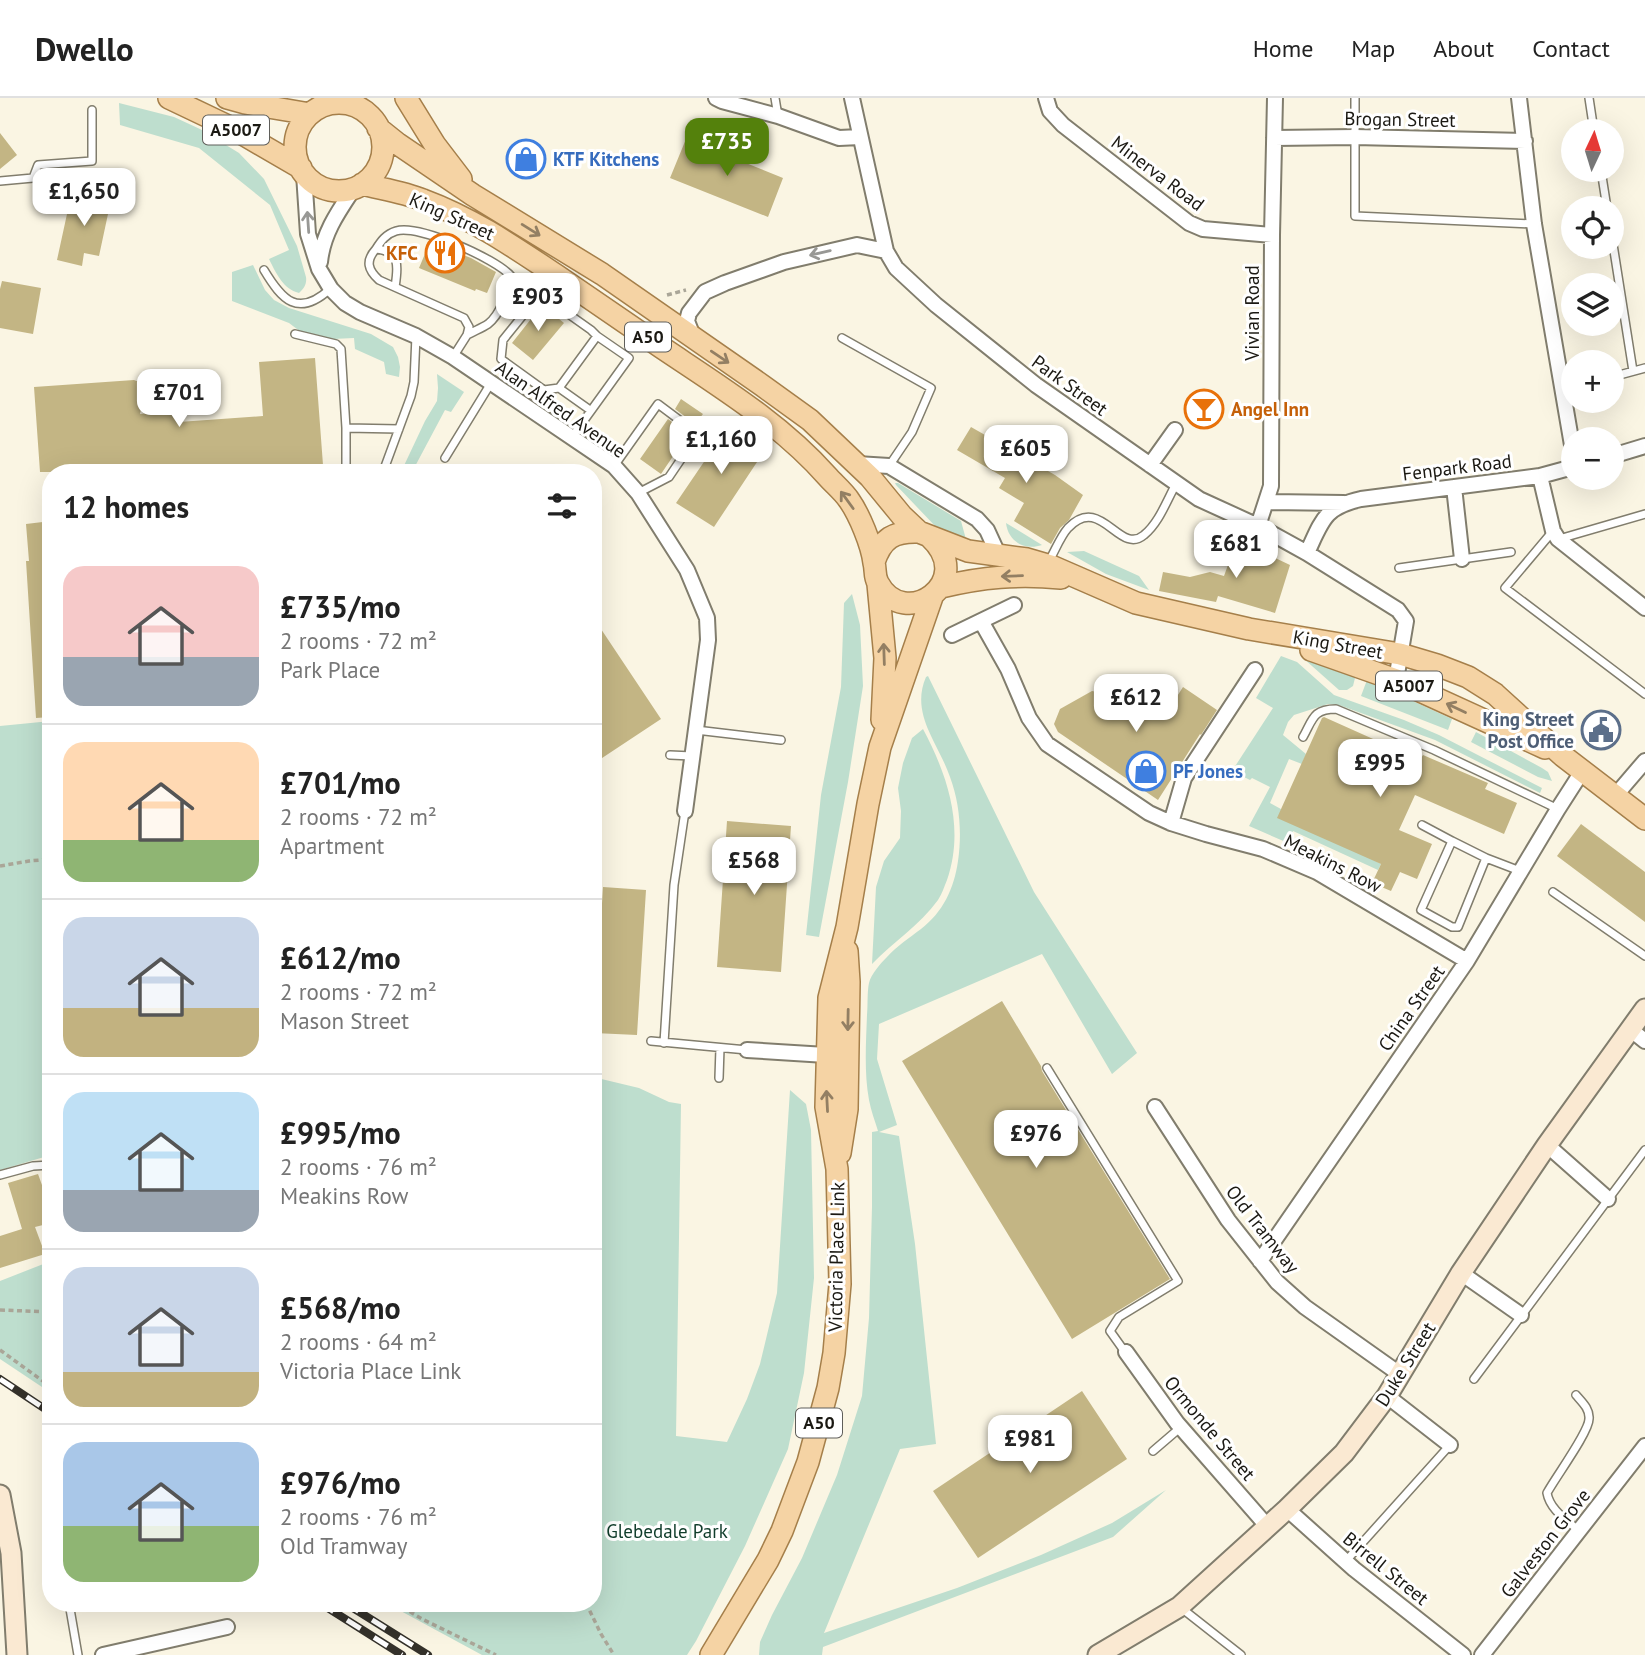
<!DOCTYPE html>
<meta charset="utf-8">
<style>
body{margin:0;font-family:"PT Sans",sans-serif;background:#f2f2f2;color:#222;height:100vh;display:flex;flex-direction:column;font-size:26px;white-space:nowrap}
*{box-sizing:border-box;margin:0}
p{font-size:23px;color:#767676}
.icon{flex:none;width:38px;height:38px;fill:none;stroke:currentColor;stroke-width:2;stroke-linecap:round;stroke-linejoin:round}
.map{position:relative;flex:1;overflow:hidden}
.sheet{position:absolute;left:42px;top:366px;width:560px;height:1148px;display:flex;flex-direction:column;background:#fff;border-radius:28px;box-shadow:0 7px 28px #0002}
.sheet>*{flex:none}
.needle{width:46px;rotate:4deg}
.controls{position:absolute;left:1561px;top:21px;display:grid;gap:14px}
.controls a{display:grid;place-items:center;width:63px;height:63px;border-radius:50%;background:#fff;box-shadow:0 7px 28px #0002;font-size:35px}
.price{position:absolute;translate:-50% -60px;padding:0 16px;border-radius:14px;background:#fff;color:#222;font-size:23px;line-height:46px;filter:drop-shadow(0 2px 4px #0008)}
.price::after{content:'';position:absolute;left:50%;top:42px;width:21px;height:16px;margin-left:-10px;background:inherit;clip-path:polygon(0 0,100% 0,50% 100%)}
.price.on{background:#54810c;color:#fff}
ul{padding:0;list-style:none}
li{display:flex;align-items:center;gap:21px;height:175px;padding:0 21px}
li+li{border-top:2px solid #e0e0e0}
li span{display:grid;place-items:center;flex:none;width:196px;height:140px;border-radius:21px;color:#555}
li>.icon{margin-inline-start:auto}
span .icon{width:84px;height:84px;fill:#fffc;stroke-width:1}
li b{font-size:30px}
h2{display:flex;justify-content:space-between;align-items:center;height:84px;padding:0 21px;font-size:30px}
header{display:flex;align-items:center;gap:42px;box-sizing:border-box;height:98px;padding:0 35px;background:#fff;border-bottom:2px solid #e0e0e0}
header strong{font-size:33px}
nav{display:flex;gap:38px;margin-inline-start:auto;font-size:24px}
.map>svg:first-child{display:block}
.green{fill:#bedece}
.building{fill:#c3b584}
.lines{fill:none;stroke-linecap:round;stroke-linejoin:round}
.lane-casing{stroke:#817d6d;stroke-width:10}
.street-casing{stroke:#817d6d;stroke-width:18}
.secondary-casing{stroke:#817d6d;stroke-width:23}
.primary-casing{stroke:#a57f4a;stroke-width:24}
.path{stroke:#aaa698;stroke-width:3.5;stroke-dasharray:5 3.5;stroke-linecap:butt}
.lane{stroke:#fff;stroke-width:7}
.street{stroke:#fff;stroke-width:14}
.secondary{stroke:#fae9d2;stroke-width:19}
.primary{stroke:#f5d3a4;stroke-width:21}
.rail-casing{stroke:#34312a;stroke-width:8}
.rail{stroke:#fff;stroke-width:5;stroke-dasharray:16;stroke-linecap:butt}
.oneway{stroke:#989895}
.oneway2{stroke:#937f63}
.labels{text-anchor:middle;stroke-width:6;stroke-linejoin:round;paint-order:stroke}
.shield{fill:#fff;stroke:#5f5e5a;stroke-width:2}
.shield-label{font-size:18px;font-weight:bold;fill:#1b1913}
.street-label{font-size:19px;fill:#1b1913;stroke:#fff}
.shop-label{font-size:19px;font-weight:bold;fill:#366cbe;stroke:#fff;text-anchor:start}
.food-label{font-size:19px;font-weight:bold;fill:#c56008;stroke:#fff;text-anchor:end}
.service-label{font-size:19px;font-weight:bold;fill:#4e5e75;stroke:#fff;text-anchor:end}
.park-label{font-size:19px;fill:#103d2b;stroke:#fff}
</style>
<header>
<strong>Dwello</strong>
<nav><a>Home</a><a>Map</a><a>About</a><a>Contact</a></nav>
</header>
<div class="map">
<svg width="1645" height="1557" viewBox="0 0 1645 1557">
<rect width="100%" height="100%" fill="#faf5e3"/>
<path class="green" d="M119,5L174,19L200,31L239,55L264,81L297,148L306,179C307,186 304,191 299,195C283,191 276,175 269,161L289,152L270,107L199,50L120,27Z
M253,167L265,192L274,202L289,210L371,236L393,249L398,259L400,269L399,279L386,276L384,264L355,251L354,240L333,241L314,238L301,234L289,225L232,203V174Z
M437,276L464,294L451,314L445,312L412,374H401L425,323L437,303L438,290Z
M895,385H898L961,423L967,445L936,429L896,387Z
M1006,425L1042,447C1024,453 1008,443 1006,425Z
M1084,453L1139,478L1149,492L1106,476L1067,454Z
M852,496L860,527L863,588L848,684L819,839L806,837L821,697L841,589L844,505Z
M1281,558L1297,564L1334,597L1404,622L1439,637L1542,690L1540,695L1435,642L1339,607L1328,606L1294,617L1288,624L1283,637L1306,656L1302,666L1289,661L1270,705L1381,766L1378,772L1293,733L1288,745L1249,728L1270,689L1252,680L1250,682L1232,673L1273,610L1256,600Z
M1303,560L1353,576L1355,580L1353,588L1347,592H1339Z
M928,578L1034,794L1137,955L1112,976L1042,856L879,926L877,961L897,1027L879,1034L899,1038L915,1146L936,1346L900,1351L824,1535L957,1490L1041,1457L1112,1425L1166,1392L1113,1439L823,1549L822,1557H759L760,1544L772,1517L802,1460L837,1377L862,1298L869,1220L872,1109V1034L878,1033C875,1023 871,1013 869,1002C864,975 866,945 867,917C868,907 867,894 869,885C871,876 881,865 887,859C897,848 909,840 921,831C943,814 954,791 958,763C962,735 960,706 950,679C938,644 910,616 926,579Z
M1367,582L1452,621L1448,632L1361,598Z
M51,623V1057L0,1072V628Z
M923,631C948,678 965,730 947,782C944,789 942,796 938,802C920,827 893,844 872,866L876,789L884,763L900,740L901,713L898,690L903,665L912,640Z
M1476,634L1542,670L1548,674L1552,683L1538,679L1471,644Z
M593,979L639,990L669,1004L681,1006L676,1338L727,1344L747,1301L760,1266L777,1195L790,992L806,1006L811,1032L814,1180L804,1275L788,1351L745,1448L696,1543L687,1557H482L386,1505H593Z
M51,1163V1295L0,1261V1183Z"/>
<path class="building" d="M0,35L17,57L0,71Z
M686,41L783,80L768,119L670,80Z
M72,93L111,102L99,158L84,155L82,168L57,162Z
M430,144L471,160L496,174L487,195L476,191L475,193L419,170Z
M2,183L41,190L33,236L0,230V191Z
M542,207L564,225L533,262L512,245Z
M315,260L323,367L268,371L269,374H40L34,289L134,282L139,284L143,291L144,296L140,316L178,312L179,324L263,318L259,264Z
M681,301L703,316L695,326L675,311Z
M668,321L688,336L661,376L640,361Z
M729,327L765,352L714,429L676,405Z
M971,329L1055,377L1083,397L1069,422L1060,430L1051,446L1014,423L1024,405L999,390L1005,380L957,352Z
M51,423V619L36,620L26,463H29L26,426Z
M1237,442L1290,467L1275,515L1218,498L1216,504L1159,493L1163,474L1190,479L1210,474L1224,478Z
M593,519L661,621L593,666Z
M1183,589L1217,612L1201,637L1200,636L1158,702L1058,634L1054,626L1060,611L1092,593L1147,604L1167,614Z
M1324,619L1420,662L1423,657L1488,685L1485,691L1517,705L1504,736L1415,697L1399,732L1432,746L1417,781L1400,774L1391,793L1372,785L1381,766L1277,720L1322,620Z
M727,723L791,728L781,874L717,869Z
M1581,726L1645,774V824L1557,758Z
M603,789L646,792L637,937L594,935Z
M1002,903L1041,968L1042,973L1170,1181L1072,1241L902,963Z
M38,1076L51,1112V1125L35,1129L45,1156L0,1170V1138L22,1131L8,1085Z
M1082,1293L1127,1361L978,1460L933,1393Z"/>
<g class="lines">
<defs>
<path id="lane" d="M775,0L778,18
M1355,0V118L1534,126
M1589,0L1594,33
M1601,72L1607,110
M0,83L33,80L38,67L92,63V12
M1612,140L1633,273
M376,151C381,143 386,136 396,133C418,126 495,160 511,178C507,193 502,215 488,226C482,230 474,233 467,237
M264,172C282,202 298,220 330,191
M395,189C398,170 401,153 376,151C365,163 368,172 379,182L464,220L469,229L467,237L453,259
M295,236L336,246L341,251L346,330V374
M842,240L931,290L912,334L889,368
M1612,279L1645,270
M559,290L544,292L501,261L503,242L536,201L543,198L591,232L597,238
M346,330L399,331
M572,339L629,260L597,238L559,290L590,312
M445,360L491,285
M614,368L658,306L698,336L669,379L638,395
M383,374L411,298L414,284L416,238
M1553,433L1505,490L1645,596
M1559,441L1645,416
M1049,463C1055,453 1060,439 1068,430C1101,395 1119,458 1144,437C1159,425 1167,402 1176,386
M1399,470L1511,454
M696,632L781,642
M1303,639C1313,621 1313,611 1336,611L1434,652L1558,711
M670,657L692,658
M1422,727L1452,743
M1486,760L1458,829H1452L1421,812L1452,743L1486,760L1520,773
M1553,794L1645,858
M651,943L747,952
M664,945L674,787L685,713
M1047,970L1178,1183L1119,1219L1110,1233L1125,1254
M719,980L720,950
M0,1077L33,1068L51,1067
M1474,1281L1645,1052
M1576,1297C1582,1304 1590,1311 1589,1321C1589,1334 1555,1380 1547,1395C1550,1412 1567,1422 1579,1433
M1153,1353L1181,1329
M1345,1464L1450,1347
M69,1505L78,1557
M1180,1509L1241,1557"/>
<path id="street" d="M716,0L722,3L778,18L839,40L860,39
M852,0L886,153L896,170L936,207L1036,287L1199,401L1258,428L1307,455L1398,512L1406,523L1396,582
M1046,0L1050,13L1063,27L1189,125L1203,131L1272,137
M1519,0L1534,126L1573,353
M1274,40L1355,39L1525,43
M304,76L308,136L319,171L331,191L345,205L360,214L416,238L453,259L614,368L638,395L687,472L707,520L708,542L685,713
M320,164C323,135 338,114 354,90
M694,241L687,223L689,215L705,194L725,185L784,164L857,147L886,153
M1612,358L1645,348
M857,366L889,368L977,421L987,432L998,456
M1150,367L1175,332
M1540,378L1553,433L1558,441L1645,510
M1454,389L1462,461
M1266,404L1344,405
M1258,428L1271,388L1272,137L1275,0
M1307,455C1322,423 1324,409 1361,401L1540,378L1573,369
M981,523L1008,571L1029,620L1047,646L1149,715L1171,725L1206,736L1263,751L1317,774L1467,863
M952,537L1014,507
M1615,698L1645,663
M1171,725L1184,680L1255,572
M1630,931L1645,943
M747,952L826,957
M1155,1009L1228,1122L1277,1184L1305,1209L1401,1277
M1547,1047L1608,1101
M1260,1163L1467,863L1558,711L1583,672
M1461,1175L1521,1217
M1126,1254L1177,1325L1268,1429
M1387,1298L1450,1347
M1287,1411L1354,1471L1463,1557
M103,1557L227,1529
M1482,1557L1645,1348"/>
<path id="secondary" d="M0,1397L11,1455L17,1557
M1098,1557L1179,1509L1287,1411L1344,1355L1387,1298L1461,1175L1547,1047L1645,911"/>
<path id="primary" d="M169,0L234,31L301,70
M227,0L245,5L310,16
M406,0L435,47L461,81
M295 49a44 44 0 1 1 88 0a44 44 0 1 1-88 0Z
M378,30L398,46L473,97L602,176L763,288L810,322L870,379L902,418L919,434L968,453L1027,461L1051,468L1136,505L1249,531L1400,556L1437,567L1468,579L1495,596L1563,658L1645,721
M362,86C382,91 404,94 423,102C472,120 514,149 556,177C591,201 626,225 661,249C719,288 780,325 827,378C834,386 843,393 849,402C859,416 872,447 874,465C876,472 874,478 878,485C904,534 978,484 930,439
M874,464C882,440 894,433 919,434
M878,486L885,560L882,622
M941,489C983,479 1017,476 1061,480
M1311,552L1396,582L1545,650
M840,1055L847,1011L849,884L847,853
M711,1557L768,1462L782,1433L808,1364L828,1290L834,1255L840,1186L837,1071L826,1009L829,900L847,829L868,706L880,649L932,499"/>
</defs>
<use href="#lane" class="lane-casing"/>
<use href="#street" class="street-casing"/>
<use href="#secondary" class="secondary-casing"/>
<use href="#primary" class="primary-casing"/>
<path class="path" d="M667,197L686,192
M0,768L29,763L51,761
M0,1212L51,1214
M0,1252L51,1289
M395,1505L424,1522L496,1557
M586,1505L601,1536L614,1557"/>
<use href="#lane" class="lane"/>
<use href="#street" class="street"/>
<use href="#secondary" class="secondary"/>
<use href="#primary" class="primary"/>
<defs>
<path id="rail" d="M0,1281L51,1315
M320,1505L402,1557
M345,1505L428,1557"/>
</defs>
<use href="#rail" class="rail-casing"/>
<use href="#rail" class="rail"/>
</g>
<defs><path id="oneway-shaft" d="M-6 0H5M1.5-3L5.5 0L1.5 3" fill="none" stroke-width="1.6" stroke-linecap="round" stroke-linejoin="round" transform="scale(1.75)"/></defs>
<g class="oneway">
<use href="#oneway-shaft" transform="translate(308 124) rotate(-94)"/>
<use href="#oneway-shaft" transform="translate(820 155) rotate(167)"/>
</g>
<g class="oneway2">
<use href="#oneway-shaft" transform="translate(531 132) rotate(32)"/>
<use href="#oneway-shaft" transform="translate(720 259) rotate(34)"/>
<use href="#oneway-shaft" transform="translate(847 402) rotate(-126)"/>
<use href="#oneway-shaft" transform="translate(1012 478) rotate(178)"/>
<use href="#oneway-shaft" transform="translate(884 556) rotate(-92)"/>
<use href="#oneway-shaft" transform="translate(1456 610) rotate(-155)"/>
<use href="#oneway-shaft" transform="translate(848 922) rotate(91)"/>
<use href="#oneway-shaft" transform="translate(827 1003) rotate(-93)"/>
</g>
<defs>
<symbol id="shop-ring" viewBox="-11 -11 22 22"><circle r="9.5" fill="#fff" stroke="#3f7fe0" stroke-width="1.5"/><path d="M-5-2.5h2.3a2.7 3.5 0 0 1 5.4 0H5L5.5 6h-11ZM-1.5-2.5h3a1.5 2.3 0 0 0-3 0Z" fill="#3f7fe0"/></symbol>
<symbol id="restaurant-ring" viewBox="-11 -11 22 22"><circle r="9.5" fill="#fff" stroke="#e8710a" stroke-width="1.5"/><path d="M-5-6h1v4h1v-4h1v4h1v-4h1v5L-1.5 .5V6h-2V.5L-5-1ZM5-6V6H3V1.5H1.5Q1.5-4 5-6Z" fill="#e8710a"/></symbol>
<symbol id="bar-ring" viewBox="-11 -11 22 22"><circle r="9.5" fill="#fff" stroke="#e8710a" stroke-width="1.5"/><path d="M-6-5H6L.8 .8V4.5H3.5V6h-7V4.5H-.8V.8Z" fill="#e8710a"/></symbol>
<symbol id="civic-ring" viewBox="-11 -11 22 22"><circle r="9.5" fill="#fff" stroke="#5c6f8a" stroke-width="1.5"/><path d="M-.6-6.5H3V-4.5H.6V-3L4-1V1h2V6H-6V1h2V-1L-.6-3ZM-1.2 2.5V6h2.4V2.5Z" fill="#5c6f8a"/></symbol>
</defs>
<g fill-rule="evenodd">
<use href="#shop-ring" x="504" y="39" width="44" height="44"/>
<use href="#restaurant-ring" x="423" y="133" width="44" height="44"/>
<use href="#bar-ring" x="1182" y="289" width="44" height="44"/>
<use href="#civic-ring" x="1579" y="610" width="44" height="44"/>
<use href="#shop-ring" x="1124" y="651" width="44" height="44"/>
</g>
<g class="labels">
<g class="shield">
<rect x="203" y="17.5" width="66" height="29" rx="5"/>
<rect x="625" y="224.5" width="46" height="29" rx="5"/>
<rect x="1376" y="573.5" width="66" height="29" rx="5"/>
<rect x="796" y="1310.5" width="46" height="29" rx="5"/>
</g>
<g class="shield-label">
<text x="236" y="38">A5007</text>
<text x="648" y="245">A50</text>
<text x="1409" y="594">A5007</text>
<text x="819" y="1331">A50</text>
</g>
<g class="street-label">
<text transform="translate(1400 21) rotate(1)" y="7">Brogan Street</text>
<text transform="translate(1158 75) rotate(37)" y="7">Minerva Road</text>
<text transform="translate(452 118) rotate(24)" y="7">King Street</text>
<text transform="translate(1252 215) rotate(-90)" y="7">Vivian Road</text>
<text transform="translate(1070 287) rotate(36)" y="7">Park Street</text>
<text transform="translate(561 311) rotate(35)" y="7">Alan Alfred Avenue</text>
<text transform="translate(1457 369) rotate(-7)" y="7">Fenpark Road</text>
<text transform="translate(1338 546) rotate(10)" y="7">King Street</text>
<text transform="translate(1333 765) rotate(27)" y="7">Meakins Row</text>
<text transform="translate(1411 910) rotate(-55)" y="7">China Street</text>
<text transform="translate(1263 1131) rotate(52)" y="7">Old Tramway</text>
<text transform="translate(836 1159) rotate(-89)" y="7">Victoria Place Link</text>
<text transform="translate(1405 1266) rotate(-58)" y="7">Duke Street</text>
<text transform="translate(1210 1330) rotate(50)" y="7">Ormonde Street</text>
<text transform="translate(1545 1445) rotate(-52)" y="7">Galveston Grove</text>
<text transform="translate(1386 1470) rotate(39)" y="7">Birrell Street</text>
</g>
<g class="shop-label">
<text x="553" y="68">KTF Kitchens</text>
<text x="1173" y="680">PF Jones</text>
</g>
<g class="food-label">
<text x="418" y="162">KFC</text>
<text x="1231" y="318" text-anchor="start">Angel Inn</text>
</g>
<g class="service-label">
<text x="1574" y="628">King Street<tspan x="1574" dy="22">Post Office</tspan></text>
</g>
<g class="park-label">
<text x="667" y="1440">Glebedale Park</text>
</g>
</g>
</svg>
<div class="controls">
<a><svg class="needle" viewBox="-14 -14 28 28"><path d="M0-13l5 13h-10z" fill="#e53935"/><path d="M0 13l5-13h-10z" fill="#767676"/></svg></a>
<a><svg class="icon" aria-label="locate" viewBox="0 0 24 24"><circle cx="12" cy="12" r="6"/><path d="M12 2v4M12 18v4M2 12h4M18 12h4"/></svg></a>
<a><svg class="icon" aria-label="layers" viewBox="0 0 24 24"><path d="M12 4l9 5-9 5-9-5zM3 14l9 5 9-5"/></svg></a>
<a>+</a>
<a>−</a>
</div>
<b class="price on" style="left:727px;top:80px">£735</b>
<b class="price" style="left:84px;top:130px">£1,650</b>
<b class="price" style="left:538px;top:235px">£903</b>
<b class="price" style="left:179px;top:331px">£701</b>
<b class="price" style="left:721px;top:378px">£1,160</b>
<b class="price" style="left:1026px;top:387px">£605</b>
<b class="price" style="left:1236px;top:482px">£681</b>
<b class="price" style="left:1136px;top:636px">£612</b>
<b class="price" style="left:1380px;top:701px">£995</b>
<b class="price" style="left:754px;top:799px">£568</b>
<b class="price" style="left:1036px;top:1072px">£976</b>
<b class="price" style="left:1030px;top:1377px">£981</b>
<section class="sheet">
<h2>12 homes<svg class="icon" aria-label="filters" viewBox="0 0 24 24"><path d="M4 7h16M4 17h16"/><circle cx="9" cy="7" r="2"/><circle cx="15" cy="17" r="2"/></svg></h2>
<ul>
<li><span style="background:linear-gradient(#f6c9c9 65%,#9aa5b1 0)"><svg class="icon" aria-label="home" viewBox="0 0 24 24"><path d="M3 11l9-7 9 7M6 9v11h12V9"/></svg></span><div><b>£735/mo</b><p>2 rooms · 72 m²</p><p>Park Place</p></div></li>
<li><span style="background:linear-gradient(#ffd9b3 70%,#8fb573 0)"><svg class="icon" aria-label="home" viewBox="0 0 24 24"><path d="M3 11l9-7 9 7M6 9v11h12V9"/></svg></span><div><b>£701/mo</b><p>2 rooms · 72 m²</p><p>Apartment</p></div></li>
<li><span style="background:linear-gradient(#c9d6e8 65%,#c2b280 0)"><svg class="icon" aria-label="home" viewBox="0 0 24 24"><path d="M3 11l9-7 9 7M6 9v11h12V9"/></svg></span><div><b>£612/mo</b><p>2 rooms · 72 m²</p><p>Mason Street</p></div></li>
<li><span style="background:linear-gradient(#bfe0f5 70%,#9aa5b1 0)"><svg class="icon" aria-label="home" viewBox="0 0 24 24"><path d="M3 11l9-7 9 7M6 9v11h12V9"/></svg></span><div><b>£995/mo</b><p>2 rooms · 76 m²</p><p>Meakins Row</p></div></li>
<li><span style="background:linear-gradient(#c9d6e8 75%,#c2b280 0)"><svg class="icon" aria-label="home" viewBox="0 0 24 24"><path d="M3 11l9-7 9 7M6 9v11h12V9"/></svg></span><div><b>£568/mo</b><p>2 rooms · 64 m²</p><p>Victoria Place Link</p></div></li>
<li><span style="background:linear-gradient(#a9c7e8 60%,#8fb573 0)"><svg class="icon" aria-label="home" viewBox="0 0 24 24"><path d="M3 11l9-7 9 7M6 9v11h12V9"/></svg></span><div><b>£976/mo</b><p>2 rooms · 76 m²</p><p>Old Tramway</p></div></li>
</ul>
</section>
</div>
